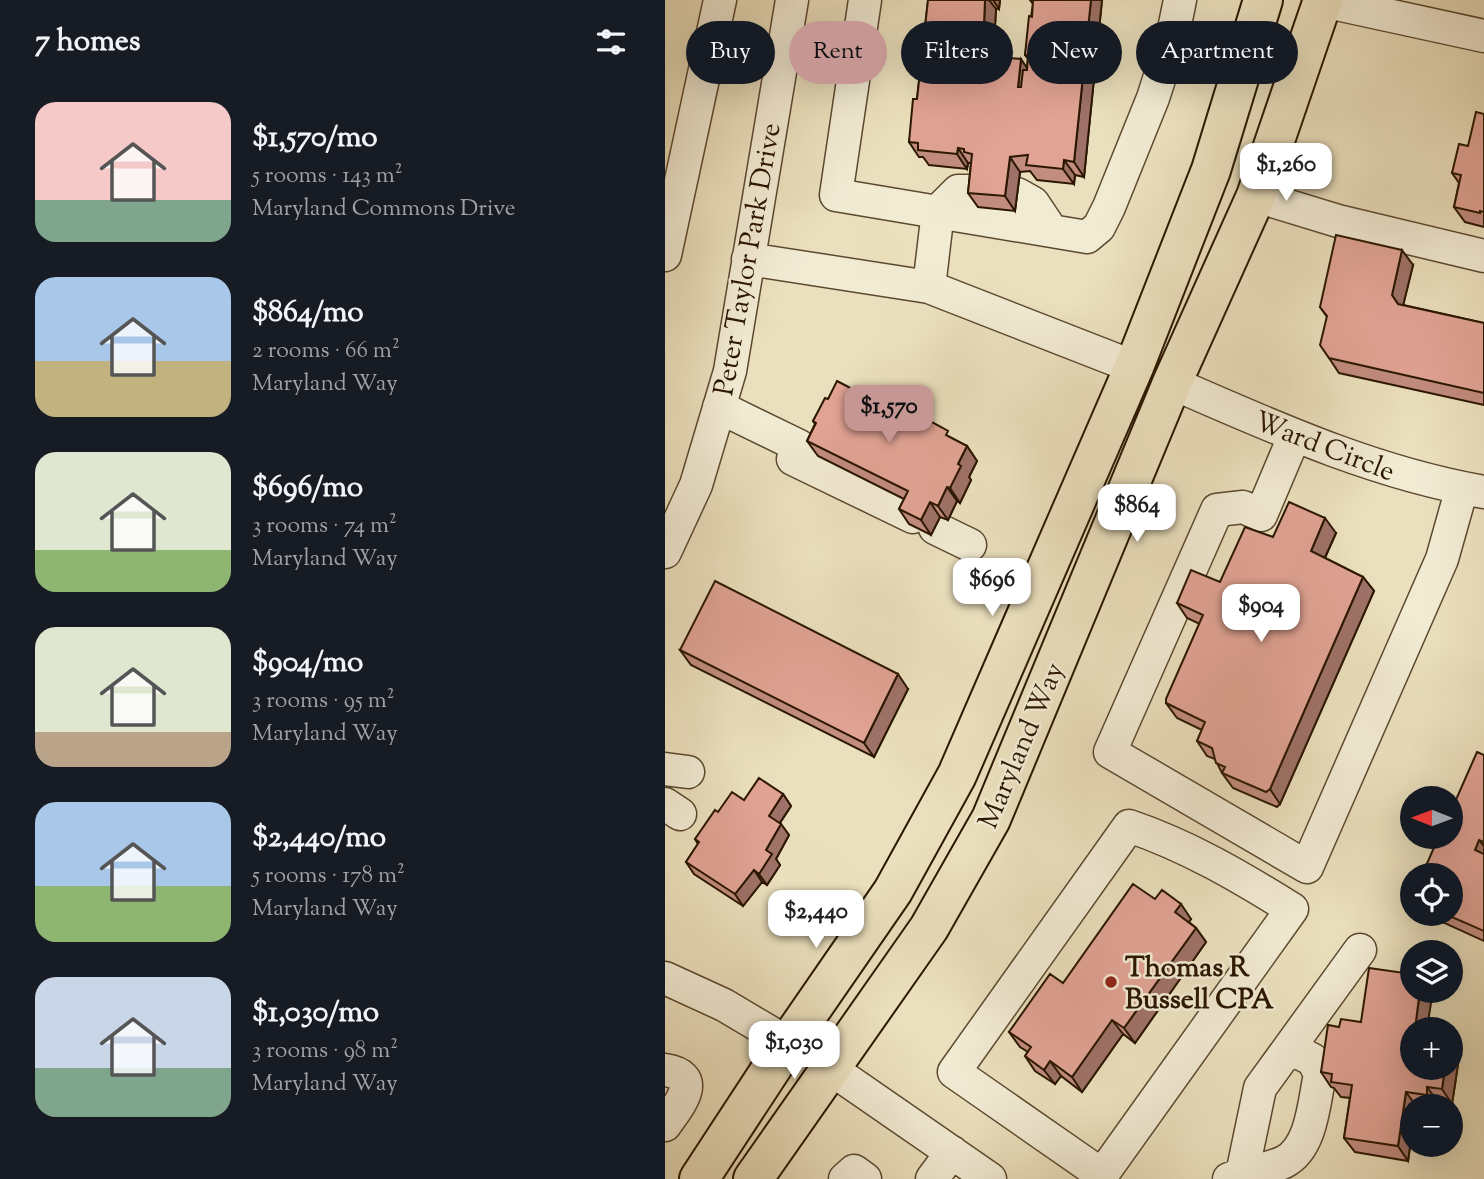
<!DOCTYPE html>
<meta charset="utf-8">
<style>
body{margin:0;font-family:"Sorts Mill Goudy",serif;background:#20242c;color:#f1f3f6;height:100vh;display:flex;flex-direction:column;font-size:26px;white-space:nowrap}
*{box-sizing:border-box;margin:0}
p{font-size:23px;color:#9ea1a6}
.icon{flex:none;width:38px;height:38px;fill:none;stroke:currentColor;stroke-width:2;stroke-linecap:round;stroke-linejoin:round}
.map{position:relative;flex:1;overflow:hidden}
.panel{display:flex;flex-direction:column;background:#171b24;width:665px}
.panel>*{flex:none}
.guide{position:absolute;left:21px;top:21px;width:665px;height:63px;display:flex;gap:14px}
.needle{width:46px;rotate:271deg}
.tools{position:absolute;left:735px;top:786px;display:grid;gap:14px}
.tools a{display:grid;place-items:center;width:63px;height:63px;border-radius:50%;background:#171b24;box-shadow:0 7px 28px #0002;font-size:35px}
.price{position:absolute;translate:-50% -60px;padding:0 16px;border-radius:14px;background:#fff;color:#222;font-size:23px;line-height:46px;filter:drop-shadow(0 2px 4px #0008)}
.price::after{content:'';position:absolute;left:50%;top:42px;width:21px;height:16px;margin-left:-10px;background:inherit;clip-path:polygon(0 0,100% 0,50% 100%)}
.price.current{background:#c59692;color:#111}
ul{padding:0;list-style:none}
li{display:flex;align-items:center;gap:21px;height:175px;padding:0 35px}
li span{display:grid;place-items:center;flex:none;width:196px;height:140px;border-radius:21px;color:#555}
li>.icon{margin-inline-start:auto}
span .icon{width:84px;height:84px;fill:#fffc;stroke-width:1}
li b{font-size:30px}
h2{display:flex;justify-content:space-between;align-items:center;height:84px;padding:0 35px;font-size:30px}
.tag{padding:0 24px;border-radius:32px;background:#171b24;box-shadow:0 7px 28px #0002;font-size:24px;line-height:63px}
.tag.current{background:#c59692;color:#111}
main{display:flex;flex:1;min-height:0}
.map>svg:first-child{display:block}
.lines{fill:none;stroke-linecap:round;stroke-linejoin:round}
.minor-casing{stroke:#5b492f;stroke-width:35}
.major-casing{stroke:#2b1700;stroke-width:42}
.minor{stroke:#f2ebd4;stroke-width:32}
.major{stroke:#ebe0bd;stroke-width:38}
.wall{fill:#c28c7f;stroke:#2b1700;stroke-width:2}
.shaded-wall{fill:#9e7268;stroke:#2b1700;stroke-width:2}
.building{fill:#e1a394;stroke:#2b1700;stroke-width:2}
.poi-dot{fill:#8f2418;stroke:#f2ebd4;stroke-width:2.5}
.labels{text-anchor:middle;stroke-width:5;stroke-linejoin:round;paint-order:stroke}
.street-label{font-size:28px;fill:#2b1700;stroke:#f2ebd4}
.poi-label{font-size:28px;font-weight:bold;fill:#2b1700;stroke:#f2ebd4;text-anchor:start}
</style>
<main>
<section class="panel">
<h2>7 homes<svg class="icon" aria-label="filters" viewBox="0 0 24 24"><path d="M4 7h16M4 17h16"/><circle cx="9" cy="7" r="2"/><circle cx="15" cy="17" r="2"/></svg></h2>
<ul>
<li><span style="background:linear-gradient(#f6c9c9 70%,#7fa58c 0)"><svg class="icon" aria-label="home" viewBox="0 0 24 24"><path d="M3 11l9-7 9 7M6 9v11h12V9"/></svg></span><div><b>$1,570/mo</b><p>5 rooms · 143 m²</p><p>Maryland Commons Drive</p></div></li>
<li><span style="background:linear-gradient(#a9c7e8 60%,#c2b280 0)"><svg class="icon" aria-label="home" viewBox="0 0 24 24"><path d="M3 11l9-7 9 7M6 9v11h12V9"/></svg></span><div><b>$864/mo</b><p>2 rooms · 66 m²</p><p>Maryland Way</p></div></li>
<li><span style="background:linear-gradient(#dfe7d0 70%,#8fb573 0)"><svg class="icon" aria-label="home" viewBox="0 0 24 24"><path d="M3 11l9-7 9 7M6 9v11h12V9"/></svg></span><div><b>$696/mo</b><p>3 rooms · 74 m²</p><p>Maryland Way</p></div></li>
<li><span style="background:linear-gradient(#dfe7d0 75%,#b9a48a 0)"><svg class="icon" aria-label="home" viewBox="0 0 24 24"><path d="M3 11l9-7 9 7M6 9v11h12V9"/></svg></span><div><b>$904/mo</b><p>3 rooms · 95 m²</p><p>Maryland Way</p></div></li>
<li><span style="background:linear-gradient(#a9c7e8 60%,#8fb573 0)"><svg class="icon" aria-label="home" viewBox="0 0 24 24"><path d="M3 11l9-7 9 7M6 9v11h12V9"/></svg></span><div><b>$2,440/mo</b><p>5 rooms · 178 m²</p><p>Maryland Way</p></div></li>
<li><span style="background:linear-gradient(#c9d6e8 65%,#7fa58c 0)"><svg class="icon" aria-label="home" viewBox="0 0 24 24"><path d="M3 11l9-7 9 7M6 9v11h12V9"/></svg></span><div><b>$1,030/mo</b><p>3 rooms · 98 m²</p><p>Maryland Way</p></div></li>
</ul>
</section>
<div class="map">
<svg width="819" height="1179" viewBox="0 0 819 1179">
<rect width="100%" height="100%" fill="#ebe0bd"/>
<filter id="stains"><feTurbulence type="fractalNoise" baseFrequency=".00286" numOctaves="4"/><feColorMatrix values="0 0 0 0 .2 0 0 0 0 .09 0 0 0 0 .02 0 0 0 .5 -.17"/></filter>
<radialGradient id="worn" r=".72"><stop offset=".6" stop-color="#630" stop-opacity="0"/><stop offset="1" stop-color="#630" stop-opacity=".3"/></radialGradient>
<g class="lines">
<defs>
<path id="minor" d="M200,0L171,195L422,237L434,227L444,207L488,98L507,39L515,0
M658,1L819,36
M352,194L368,203L386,230
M591,196L673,221L819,256
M0,255L55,0
M83,259L264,287L469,367
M264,287L273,211L293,191H315
M507,383C608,427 709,473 819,492
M54,407L134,446
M629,437L596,515L578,507L552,510L445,752L642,867L777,559L797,488
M128,459L248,517
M270,528L305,545
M0,552L31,485L65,371L127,0
M0,769L23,772
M0,804L15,814
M0,978L59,1005L123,1043
M166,1069L325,1179
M0,1070C40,1076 13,1106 0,1125
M577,1174C591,1171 606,1168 619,1162C647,1148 649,1102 655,1074L648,1060L625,1048
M180,1179L189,1171L200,1179
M267,1179L287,1152
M434,1179L627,909C574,876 523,846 464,826L289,1072L437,1175
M564,1179L577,1174L595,1088L695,950"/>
<path id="major" d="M34,1179L123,1043L228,891L292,775L469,367L546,170L598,0
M88,1179L264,928L326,819L507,383L591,196L658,0"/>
</defs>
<use href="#minor" class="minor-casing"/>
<use href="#major" class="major-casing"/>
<use href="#minor" class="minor"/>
<use href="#major" class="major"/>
</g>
<path class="wall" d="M263,0H335L334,9H331L328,56L362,68L363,59L360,55L368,4L365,0H437L419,177L410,175L409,184L372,180L365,171L355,172L350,211L313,207L303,193L306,163H303L302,169L264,165L258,157H254L244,142L252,99Z
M819,114V227L800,222L789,207L794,183L787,173L803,146Z
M748,265L738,305L819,323V405L674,373L664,358L662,317L655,307Z
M193,392L223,401L231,410L302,446L312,461L304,477L306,480L295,503L292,501L283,520L275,517L266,535L244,524L234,509L239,499L153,456L142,441L150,424L148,421L163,399Z
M671,533L660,558L698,577L709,591L615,804L612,807L568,788L557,773L550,759L542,756L532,741L537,730L512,718L501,703L535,624L522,618L512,603L555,582L608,537Z
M15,650L243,689L209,757L26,665Z
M819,755V941L764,916L762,914H786Z
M118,794L126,806L115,823L124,835L111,859L115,865L102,885L97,882L78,906L29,874L21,862L33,844L30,839L53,812L79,800Z
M490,899L526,919L524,922L531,928L541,942L470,1043L458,1034L417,1092L396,1076L390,1084L370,1071L360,1056L363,1052L355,1047L344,1032Z
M768,991L747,1029L786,1068V1047L794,1058L787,1104L773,1102L772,1106H747V1133L743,1161L690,1152L679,1138L685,1098L676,1097L669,1088L666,1087L656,1072L674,1027L696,1022Z"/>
<path class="shaded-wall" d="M320,0H324L331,9L328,64L318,49Z
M328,0H335L334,9Z
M426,0H437L419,177L409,162Z
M314,48L325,63L324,97L314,82L313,64Z
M356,59L366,74L363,102L353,87Z
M293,148L303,163L302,169L292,154Z
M345,157L355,172L350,211L340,196Z
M399,160L410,175L409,184L398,169Z
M737,250L748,265L737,310L727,295Z
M302,446L312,461L304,477L306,480L295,503L285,488L293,464Z
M282,487L292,501L283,520L273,506Z
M265,502L275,517L266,535L256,520Z
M660,518L671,533L656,566L646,551Z
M698,577L709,591L615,804L605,789Z
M233,674L243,689L209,757L199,743Z
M118,794L126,806L112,827L104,816Z
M116,824L124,835L111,859L115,865L102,885L94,874L101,850Z
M814,840L819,846V863L810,850Z
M89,870L97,882L78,906L70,894Z
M516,904L526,919L520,927L510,912Z
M531,928L541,942L470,1043L459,1028Z
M755,990H768L762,1029H750Z
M447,1020L458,1034L417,1092L407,1077Z
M786,1047L794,1058L787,1104L777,1089L780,1068H786Z
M385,1061L396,1076L390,1084L379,1070Z
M762,1087L773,1102L772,1106H769L762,1095Z
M741,1092L751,1106H747V1133L743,1161L733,1146Z"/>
<path class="building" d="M263,0H320L318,49L314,48L313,64H316L314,82H319L322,56L356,59L353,87H356L358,70H362L363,55H360L364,16L367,17L368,1L365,0H426L409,162L399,160L398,169L361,165L363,155L345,157L340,196L303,193L307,154L299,152V149L293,148L292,154L253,150V143L244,142L248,99H252Z
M811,112L819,114V212L815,211V213L789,207L796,175L787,173L794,144L803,146Z
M671,235L737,250L727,295L733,304L819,323V393L664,358L655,345L662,316L655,307Z
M172,381L193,392L194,389L201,392L202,390L223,401L222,403L227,405L226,408L248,419L250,415L256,416L278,428L283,431L281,435L302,446L293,464L296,466L285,488L282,487L273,506L265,502L256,520L234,509L243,491L142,441L151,423L148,421L160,398L163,399Z
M624,502L660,518L646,551L698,577L605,789L601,792L557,773L560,767L551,763L547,748L532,741L540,722L501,703V699L538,615L512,603L526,570L555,582L580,527L608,537Z
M50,581L233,674L199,743L15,650Z
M812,752L819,755V842L814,840L810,850L819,854V931L780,914H786V875H757L774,836H786V811Z
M94,778L118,794L104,816L116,824L101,850L107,854L94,874L89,870L70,894L21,862L34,842L30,839L50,810L53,812L67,792L79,800Z
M468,884L490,899L497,890L516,904L510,912L531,928L459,1028L447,1020L407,1077L385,1061L379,1070L360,1056L366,1047L344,1032L385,974L398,983Z
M704,968L747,974V990H755L750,1029H747V1068H780L777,1089L762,1087V1095L741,1092L733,1146L679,1138L687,1085L666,1082L667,1074L656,1072L663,1025L674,1027L676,1019L696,1022Z"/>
<circle class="poi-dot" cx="446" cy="982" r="7"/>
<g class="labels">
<g class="street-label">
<text transform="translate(81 259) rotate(-80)" y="10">Peter Taylor Park Drive</text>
<text transform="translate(660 445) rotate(21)" y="10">Ward Circle</text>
<text transform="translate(355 745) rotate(-67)" y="10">Maryland Way</text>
</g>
<g class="poi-label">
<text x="460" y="976">Thomas R<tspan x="460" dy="32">Bussell CPA</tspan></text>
</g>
</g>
<rect width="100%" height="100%" filter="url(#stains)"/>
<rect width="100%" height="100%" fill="url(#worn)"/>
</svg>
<div class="tools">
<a><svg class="needle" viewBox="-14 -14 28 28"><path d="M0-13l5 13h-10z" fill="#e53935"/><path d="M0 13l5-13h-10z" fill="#9ea1a6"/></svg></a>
<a><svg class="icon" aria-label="locate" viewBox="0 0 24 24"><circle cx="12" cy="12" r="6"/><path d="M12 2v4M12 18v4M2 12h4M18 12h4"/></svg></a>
<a><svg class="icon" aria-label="layers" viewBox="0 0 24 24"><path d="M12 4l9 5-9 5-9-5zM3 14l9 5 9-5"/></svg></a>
<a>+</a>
<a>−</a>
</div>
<b class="price" style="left:621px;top:203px">$1,260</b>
<b class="price current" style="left:224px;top:445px">$1,570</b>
<b class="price" style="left:472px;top:544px">$864</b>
<b class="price" style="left:327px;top:618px">$696</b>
<b class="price" style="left:596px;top:644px">$904</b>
<b class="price" style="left:151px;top:950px">$2,440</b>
<b class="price" style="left:129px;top:1081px">$1,030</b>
<div class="guide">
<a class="tag">Buy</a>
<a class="tag current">Rent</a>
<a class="tag">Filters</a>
<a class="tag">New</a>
<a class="tag">Apartment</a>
</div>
</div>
</main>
